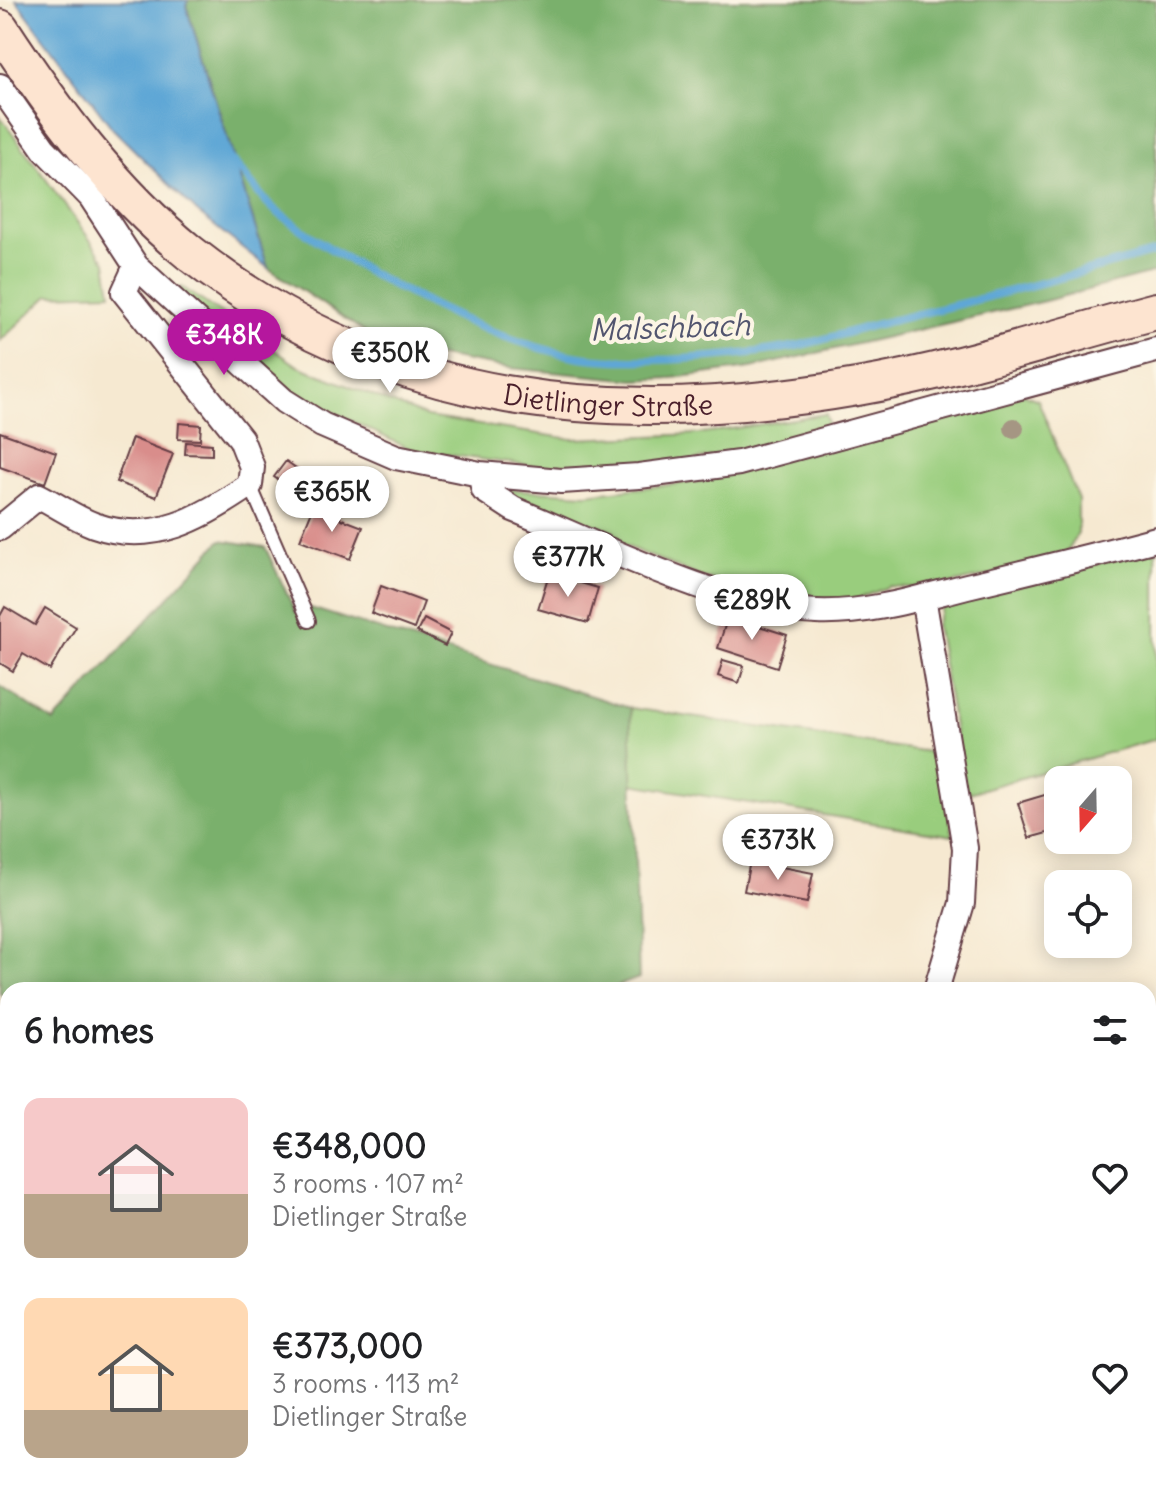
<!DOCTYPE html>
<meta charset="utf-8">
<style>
body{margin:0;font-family:Delius,sans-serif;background:#f2f2f2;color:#202124;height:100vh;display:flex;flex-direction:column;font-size:30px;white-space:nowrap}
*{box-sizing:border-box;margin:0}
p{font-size:26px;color:#757577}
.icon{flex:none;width:44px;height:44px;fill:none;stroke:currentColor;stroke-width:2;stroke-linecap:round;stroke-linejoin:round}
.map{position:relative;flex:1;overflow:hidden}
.sheet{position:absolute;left:0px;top:982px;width:1156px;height:512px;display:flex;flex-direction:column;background:#fff;border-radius:24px 24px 0 0;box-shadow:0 4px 20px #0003}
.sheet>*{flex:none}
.needle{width:52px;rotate:200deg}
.tools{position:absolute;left:1044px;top:766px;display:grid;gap:16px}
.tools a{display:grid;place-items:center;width:88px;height:88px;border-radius:16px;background:#fff;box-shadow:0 4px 20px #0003;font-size:40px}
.price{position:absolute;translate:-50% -68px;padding:0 18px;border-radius:28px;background:#fff;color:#222;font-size:26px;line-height:52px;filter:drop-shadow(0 2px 4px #0008)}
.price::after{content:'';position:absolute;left:50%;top:48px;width:24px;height:18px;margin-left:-12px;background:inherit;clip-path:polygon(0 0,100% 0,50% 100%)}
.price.on{background:#b5179e;color:#fff}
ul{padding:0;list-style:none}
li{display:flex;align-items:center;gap:24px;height:200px;padding:0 24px}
li span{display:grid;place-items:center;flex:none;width:224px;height:160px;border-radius:16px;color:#555}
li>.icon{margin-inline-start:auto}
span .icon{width:96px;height:96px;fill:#fffc;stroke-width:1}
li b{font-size:34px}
h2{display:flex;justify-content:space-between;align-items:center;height:96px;padding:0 24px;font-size:34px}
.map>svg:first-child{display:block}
.built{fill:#f6d2c5}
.green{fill:#99cd7d;stroke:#727654;stroke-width:2}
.forest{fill:#7ab06c;stroke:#62684c;stroke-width:2}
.water{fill:#5fa7d6;stroke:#546380;stroke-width:2}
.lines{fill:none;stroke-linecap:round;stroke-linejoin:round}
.stream{stroke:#5fa7d6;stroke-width:8}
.building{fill:#d98d8b}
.service-casing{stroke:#643d44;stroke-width:16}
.minor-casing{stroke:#643d44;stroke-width:28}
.secondary-casing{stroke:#643d44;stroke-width:40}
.service{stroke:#fff;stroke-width:12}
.minor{stroke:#fff;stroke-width:24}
.secondary{stroke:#fde4d0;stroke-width:36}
.tree{fill:#a59683}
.labels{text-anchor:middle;stroke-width:8;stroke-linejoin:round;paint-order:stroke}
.street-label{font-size:28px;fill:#4a1f2b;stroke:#fcf5e5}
.water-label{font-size:30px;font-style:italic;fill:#52556f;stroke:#fcf5e5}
</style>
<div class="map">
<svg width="1156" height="1494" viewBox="0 0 1156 1494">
<rect width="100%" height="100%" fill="#fcf5e5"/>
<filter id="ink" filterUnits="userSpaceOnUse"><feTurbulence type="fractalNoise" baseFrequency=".0125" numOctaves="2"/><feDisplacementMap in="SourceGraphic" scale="16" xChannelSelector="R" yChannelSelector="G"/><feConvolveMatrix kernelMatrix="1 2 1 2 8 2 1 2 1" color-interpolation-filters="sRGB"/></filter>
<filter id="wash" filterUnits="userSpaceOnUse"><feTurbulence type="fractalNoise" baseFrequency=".006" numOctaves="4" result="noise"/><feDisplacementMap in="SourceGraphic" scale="32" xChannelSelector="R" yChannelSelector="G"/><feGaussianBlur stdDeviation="1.8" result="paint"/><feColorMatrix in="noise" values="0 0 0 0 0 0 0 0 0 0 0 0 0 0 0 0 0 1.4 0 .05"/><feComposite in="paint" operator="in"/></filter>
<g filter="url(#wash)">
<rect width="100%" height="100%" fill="#f6e9d1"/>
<path class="built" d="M0,1167L8,1170V1486H642L644,1494H0Z"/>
<path class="green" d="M0,116L106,262L111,293L49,295L0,341Z
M182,287L298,366L427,417L572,439L699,434L826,414L829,428L800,437L690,461L562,470L412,450L291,392L175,291Z
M1021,393L1038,400L1078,500V533L1064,558L929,589L890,586L855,600L818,604L701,577L504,496L506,489L586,494L704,481Z
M1156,548V739L966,794L936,625L943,605Z
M630,708L943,754L953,836L631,784Z
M1148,1139L1156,1140V1186L1148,1185Z"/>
<path class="forest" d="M188,0H1156V272L1045,301L751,368L672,378L635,380L509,368L423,353L368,334L268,268L186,5Z
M221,540L265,547L296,613L311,608L630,708L639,978L607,990H8V1001L0,993V686L54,722Z
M1148,1070H1156V1140L1148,1139Z
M1148,1359L1156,1360V1494H750L756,1486H1148Z"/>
<path class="water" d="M16,0H188L186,6L268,268L197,212L113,129Z"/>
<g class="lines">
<path class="stream" d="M228,157C248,175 259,199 281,215C357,271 487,342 580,357C635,365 731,357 786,348C820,342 853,330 886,322C977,300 1066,277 1156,252"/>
</g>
<g id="blocks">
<path class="building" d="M179,423L201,425L200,440L178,439Z
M0,432L56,452L45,483L0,467Z
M132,438L173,454L156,497L116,482Z
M186,442L212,444V455L185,454Z
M286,461L306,475L294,491L274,477Z
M313,508L363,527L350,559L300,540Z
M549,574L598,588L588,623L538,609Z
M381,586L424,602L414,629L371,613Z
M5,607L35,625L45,608L76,627L50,670L23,654L13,671L0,663V616Z
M728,616L787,635L777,667L718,648Z
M424,619L451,633L445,646L417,632Z
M723,660L744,666L739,683L718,676Z
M1058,791V830L1029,838L1018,803Z
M750,861L813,873L807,903L744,891Z
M0,1227L8,1230V1322L0,1319Z
M26,1486H94L92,1494H23Z
M141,1486H209L227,1492L229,1486H506L503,1494H138Z"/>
</g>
</g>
<g filter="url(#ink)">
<use href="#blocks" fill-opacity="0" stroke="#643d44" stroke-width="2"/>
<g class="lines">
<defs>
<path id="service" d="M250,485L309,621"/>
<path id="minor" d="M0,86L44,149L91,197L136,266L284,401L322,425L396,457L480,474L561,481L639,476L739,463L1156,350
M480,474L484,490L513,509C596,543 729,610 817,612C867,614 919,598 967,586C1030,571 1093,556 1156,539
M0,528L39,496C57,505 75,518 94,525C153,546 202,518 250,485L252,467L241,439L124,292L136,266
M923,597L965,848L962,903L936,990
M0,1146L8,1150
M723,1486L739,1494"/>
<g id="secondary">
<path id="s1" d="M0,28C53,109 114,192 190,253C388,409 616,429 857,387C958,370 1057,337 1156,311"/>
</g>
</defs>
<use href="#service" class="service-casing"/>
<use href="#minor" class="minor-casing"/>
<use href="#secondary" class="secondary-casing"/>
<use href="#service" class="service"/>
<use href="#minor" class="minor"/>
<use href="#secondary" class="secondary"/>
</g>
<circle class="tree" cx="1014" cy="428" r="10"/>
</g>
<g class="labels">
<g class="street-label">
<text dy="10" stroke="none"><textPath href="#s1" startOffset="748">Dietlinger Straße</textPath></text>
</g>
<g class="water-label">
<text transform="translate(670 328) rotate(-2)" y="10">Malschbach</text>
</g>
</g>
</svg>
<div class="tools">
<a><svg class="needle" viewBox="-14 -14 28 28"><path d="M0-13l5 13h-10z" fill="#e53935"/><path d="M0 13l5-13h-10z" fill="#757577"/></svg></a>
<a><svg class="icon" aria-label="locate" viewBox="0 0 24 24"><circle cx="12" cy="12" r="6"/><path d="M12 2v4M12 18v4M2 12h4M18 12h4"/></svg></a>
</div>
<b class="price on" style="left:224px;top:377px">€348K</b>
<b class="price" style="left:390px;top:395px">€350K</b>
<b class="price" style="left:332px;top:534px">€365K</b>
<b class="price" style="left:568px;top:599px">€377K</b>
<b class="price" style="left:752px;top:642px">€289K</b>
<b class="price" style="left:778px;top:882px">€373K</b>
<section class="sheet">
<h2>6 homes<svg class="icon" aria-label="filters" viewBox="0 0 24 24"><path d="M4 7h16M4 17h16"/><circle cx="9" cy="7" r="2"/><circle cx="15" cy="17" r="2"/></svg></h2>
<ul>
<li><span style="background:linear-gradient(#f6c9c9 60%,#b9a48a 0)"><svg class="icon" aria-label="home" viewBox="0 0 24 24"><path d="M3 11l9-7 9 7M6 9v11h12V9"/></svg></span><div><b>€348,000</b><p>3 rooms · 107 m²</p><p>Dietlinger Straße</p></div><svg class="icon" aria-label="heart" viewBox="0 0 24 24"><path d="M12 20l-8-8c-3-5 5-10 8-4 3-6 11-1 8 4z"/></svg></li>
<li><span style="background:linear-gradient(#ffd9b3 70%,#b9a48a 0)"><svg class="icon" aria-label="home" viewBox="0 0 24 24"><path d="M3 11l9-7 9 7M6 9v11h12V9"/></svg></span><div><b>€373,000</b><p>3 rooms · 113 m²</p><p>Dietlinger Straße</p></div><svg class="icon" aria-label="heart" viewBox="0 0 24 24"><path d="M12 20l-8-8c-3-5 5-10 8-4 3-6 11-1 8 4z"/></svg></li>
</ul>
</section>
</div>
